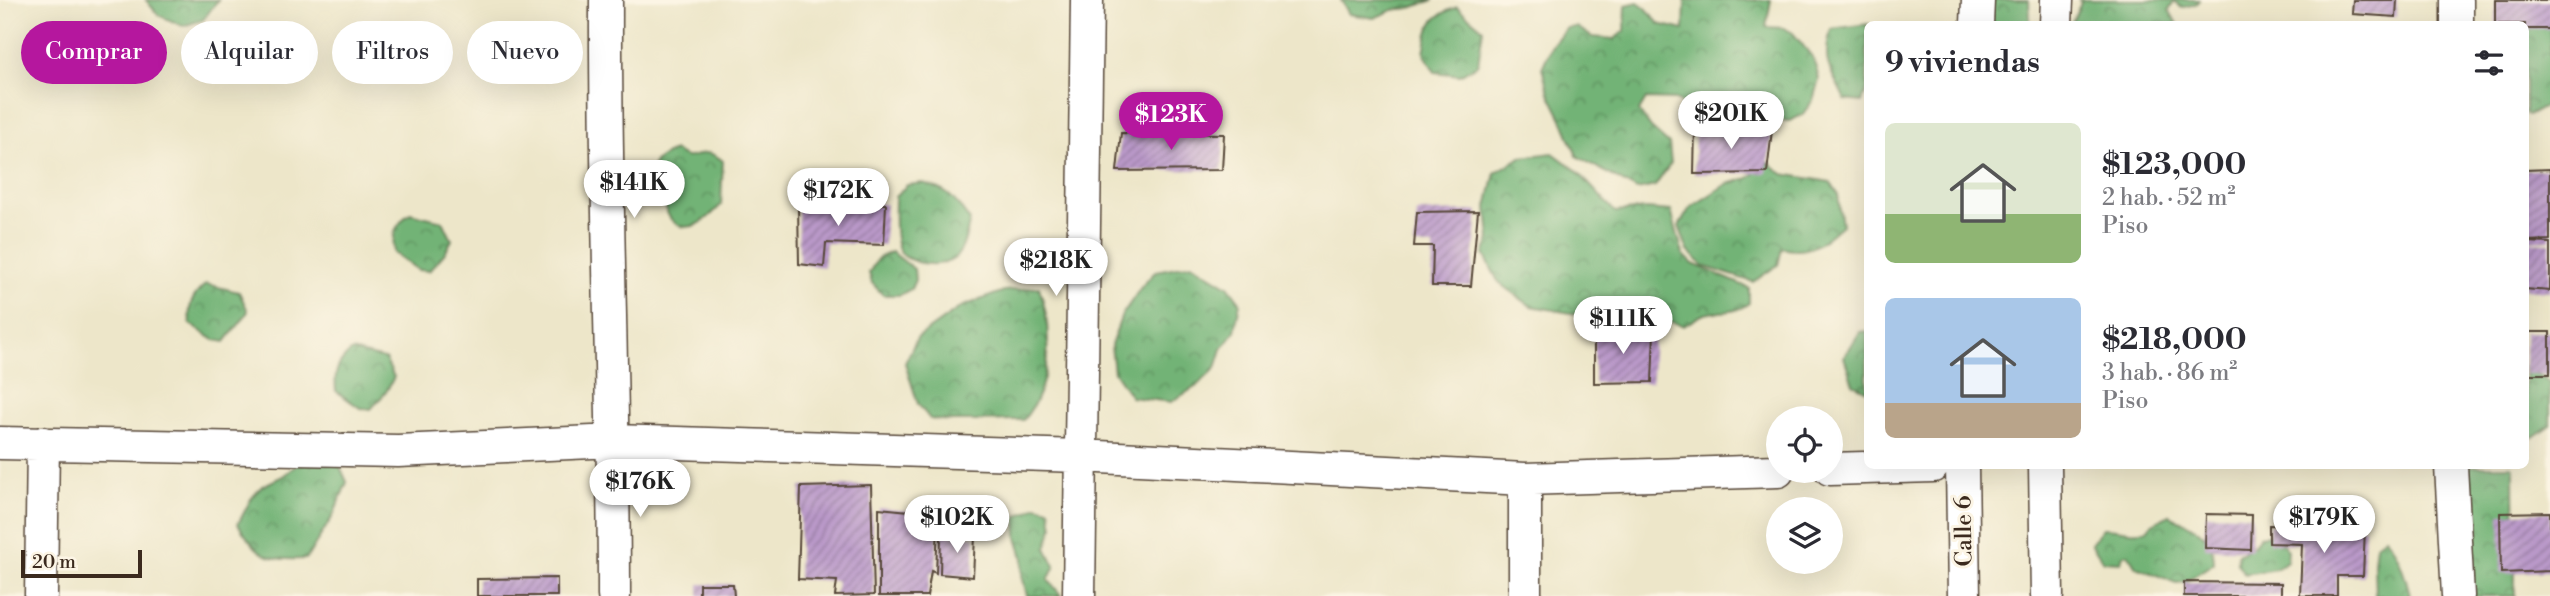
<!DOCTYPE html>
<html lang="es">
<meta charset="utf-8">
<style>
body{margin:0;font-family:"Libre Bodoni",serif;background:#f2f2f3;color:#2b2b33;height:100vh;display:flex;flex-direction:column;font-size:26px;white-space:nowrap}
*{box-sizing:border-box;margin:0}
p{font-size:23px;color:#7c7c81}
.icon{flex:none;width:38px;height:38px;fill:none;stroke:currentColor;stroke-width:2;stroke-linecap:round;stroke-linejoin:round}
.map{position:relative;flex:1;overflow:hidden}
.sheet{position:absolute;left:1864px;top:21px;width:665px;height:448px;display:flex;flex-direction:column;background:#fff;border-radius:10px;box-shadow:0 7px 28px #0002}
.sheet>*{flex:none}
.hud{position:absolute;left:21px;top:21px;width:665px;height:63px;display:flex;gap:14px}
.controls{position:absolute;left:1766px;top:406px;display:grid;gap:14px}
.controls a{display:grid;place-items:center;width:77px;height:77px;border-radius:50%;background:#fff;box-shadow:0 7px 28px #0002;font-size:35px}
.scale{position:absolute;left:21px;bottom:18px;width:121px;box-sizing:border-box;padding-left:7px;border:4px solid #3b2a1e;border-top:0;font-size:19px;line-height:24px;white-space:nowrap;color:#3b2a1e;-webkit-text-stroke:5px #fcf5e5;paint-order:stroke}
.price{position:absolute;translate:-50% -60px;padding:0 16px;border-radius:24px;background:#fff;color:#222;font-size:23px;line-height:46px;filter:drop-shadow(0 2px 4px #0008)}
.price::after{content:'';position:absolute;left:50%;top:42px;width:21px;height:16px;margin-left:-10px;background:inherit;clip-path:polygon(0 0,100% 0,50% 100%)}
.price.current{background:#b5179e;color:#fff}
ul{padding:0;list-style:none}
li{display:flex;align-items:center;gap:21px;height:175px;padding:0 21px}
li span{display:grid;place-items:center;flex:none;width:196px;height:140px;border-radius:10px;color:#555}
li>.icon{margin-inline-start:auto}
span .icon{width:84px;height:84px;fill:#fffc;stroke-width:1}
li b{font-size:30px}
h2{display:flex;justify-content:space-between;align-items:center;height:84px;padding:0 21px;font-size:30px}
.chip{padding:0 24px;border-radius:32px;background:#fff;box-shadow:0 7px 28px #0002;font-size:24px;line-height:63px}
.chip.current{background:#b5179e;color:#fff}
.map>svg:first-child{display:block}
.forest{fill:url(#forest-crowns);stroke:#566e4a;stroke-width:2}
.building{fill:url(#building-hatch)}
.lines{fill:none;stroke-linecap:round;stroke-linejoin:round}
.street-casing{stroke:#564638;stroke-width:35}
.street{stroke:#fff;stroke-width:32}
.labels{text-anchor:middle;stroke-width:6;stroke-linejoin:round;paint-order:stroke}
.street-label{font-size:23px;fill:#3b2a1e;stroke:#fcf5e5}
</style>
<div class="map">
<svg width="2550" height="596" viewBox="0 0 2550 596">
<defs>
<pattern id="forest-crowns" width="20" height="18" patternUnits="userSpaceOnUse" patternTransform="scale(1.75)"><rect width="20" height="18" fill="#72b376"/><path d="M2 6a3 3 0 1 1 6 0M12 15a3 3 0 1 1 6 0" fill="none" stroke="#5f9260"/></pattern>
<pattern id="building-hatch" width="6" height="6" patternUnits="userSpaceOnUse" patternTransform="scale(1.75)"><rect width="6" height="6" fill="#ba99c9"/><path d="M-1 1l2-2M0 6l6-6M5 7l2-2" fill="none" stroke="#987da3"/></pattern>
</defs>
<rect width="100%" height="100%" fill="#fcf5e5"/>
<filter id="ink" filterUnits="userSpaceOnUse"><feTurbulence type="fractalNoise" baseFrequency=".0143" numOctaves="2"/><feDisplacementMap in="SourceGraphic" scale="14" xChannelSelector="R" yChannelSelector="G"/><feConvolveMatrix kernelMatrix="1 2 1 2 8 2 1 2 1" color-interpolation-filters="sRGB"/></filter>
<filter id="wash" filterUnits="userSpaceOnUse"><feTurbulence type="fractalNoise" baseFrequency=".00686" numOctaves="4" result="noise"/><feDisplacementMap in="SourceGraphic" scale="28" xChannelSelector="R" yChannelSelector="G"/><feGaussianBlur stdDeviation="1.57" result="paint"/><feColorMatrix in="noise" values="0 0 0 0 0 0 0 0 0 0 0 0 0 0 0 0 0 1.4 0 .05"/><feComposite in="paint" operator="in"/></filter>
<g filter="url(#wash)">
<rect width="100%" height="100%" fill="#ede6c9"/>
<path class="forest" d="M146,0H218L203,20L183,26L158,15Z
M1341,0H1434L1410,8L1393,10L1374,18L1349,14Z
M1685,0H1771L1766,27L1784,28L1793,33L1813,58L1819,79L1813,100L1802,115L1790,121L1713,118L1695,113L1677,100L1646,99L1639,111L1651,128L1669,144L1671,163L1655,186L1637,190L1577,156L1562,119L1549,93L1542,68L1552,45L1566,28L1577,27L1592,37L1614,39L1625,31L1626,5L1638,2L1646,8L1659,24L1684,30Z
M1965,0H2029L2030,24H1968Z
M2079,0H2199L2198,3L2182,8L2174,2L2169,10L2177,24H2071L2081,3Z
M1457,7L1483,29L1478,64L1460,75L1435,72L1424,53C1429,24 1430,17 1457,7Z
M2550,23V104L2528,116L2525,114V35L2529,29Z
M1867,24V90L1862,102L1845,100C1831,68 1821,67 1831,29L1869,24H1870Z
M675,151C697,169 697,140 723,161L721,205C715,211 708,219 700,223C678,234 663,218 666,197L655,193C647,169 650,159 675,151Z
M1553,153L1576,170L1615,212L1646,209L1671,211L1683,254L1693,264L1749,288V303C1732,316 1722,309 1705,314C1698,316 1690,322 1684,326C1656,315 1626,314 1596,307L1582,315L1531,306L1499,283L1484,254L1490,239L1487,207L1495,173L1521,157Z
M1768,162L1783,174L1830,182L1838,194L1842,225C1822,243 1810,255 1782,248L1778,265L1753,282L1703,266L1688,251L1679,226L1690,208L1727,184L1749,178Z
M923,183C950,191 954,198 970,221C966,233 964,253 952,260C938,268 910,264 900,252C893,241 895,211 895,197L907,185Z
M410,213L443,221L452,240L444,254L429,271L418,270L394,253C392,234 395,225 410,213Z
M892,252L914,269L915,280L911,289L900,295H883L872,283L869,273L878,258Z
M1192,264L1228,286L1240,302L1235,331L1222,349L1216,368L1197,386L1171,402L1131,397L1114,372L1111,345L1122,315L1142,286L1156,271Z
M206,284L239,292L248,311C242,323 233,330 225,342L214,340L190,324C188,305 192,296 206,284Z
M1039,287C1053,327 1052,387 1023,420C992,419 961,424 930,419L918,404L905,363L917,338L961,307L1004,291Z
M1867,331V391L1853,384L1844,357L1860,332Z
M352,351L385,359L394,377L386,392L371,409L360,408L336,391C334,372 337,363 352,351Z
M2525,366L2550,382V425L2529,440H2525Z
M300,462L339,464L347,482L333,516L306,559C266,560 260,558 238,524L251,499L262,486L283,476Z
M2461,466H2512L2514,469L2515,596H2467L2470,507Z
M1037,506L1050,509L1053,527L1046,548L1055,566L1048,580L1062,596H1027L1022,575L1023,557L1017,538L1016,517Z
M2169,515C2193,528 2214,532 2214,563L2184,582L2177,583L2136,567L2128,554L2123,555L2121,562L2103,561L2091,543L2103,528C2121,528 2128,534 2147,530L2151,525Z
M2273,534L2288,550L2287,561L2276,569L2245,574L2237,563L2238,554L2253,546L2260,536Z
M2385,537C2397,548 2407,580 2410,596H2375L2374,562L2376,544Z"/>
<g id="blocks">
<path class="building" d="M2353,0H2397L2396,17L2352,14Z
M2495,0H2550V29H2525V24H2495Z
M1695,126L1772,130L1767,173L1694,174Z
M1121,133L1224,134L1222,170L1117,171Z
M2550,169V240L2525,241V170Z
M798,204H886L884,245L826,243L824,267L799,264Z
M1478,211L1471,286H1432L1433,246H1414L1417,212Z
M2525,242L2550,243V291L2525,289Z
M1594,330L1654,331L1652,382L1594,383Z
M2525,332H2550V374H2525Z
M871,485L874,595L835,596L837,581L798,579L801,487Z
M879,508L919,512L918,522L938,523L936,573L931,571L927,596H879Z
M2550,512V571L2501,573L2500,513Z
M2206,514L2252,515L2251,550L2205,548Z
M2269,525L2365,528L2363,576H2337V596H2300L2302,544L2269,543Z
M941,534L975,536L973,577L940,574Z
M557,578V596H477V579Z
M2184,582L2281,583V596H2184Z
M699,584H733L734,596H699Z"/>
</g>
</g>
<g filter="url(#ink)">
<use href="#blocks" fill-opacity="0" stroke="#564638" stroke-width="2"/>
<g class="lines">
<defs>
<path id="street" d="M606,0C605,199 614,397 614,596
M1977,24L1978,0
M2056,24L2057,0
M2457,24V0
M0,443L398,451L614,441L1080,456L1525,479L1778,471
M1962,466L1964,596
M2045,466L2047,596
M2451,466L2458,596
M1830,469L1933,466
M1525,479V596
M41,596L43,443
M1079,596L1087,0"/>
</defs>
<use href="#street" class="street-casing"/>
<use href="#street" class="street"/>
</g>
</g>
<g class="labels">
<g class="street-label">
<text transform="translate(1963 531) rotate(-91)" y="8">Calle 6</text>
</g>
</g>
</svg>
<div class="controls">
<a><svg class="icon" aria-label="locate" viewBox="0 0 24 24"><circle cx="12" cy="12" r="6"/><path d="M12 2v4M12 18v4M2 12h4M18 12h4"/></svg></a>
<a><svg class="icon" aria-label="layers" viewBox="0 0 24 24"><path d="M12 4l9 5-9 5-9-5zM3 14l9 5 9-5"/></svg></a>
</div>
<div class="scale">20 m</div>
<b class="price" style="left:1731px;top:151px">$201K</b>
<b class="price current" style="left:1171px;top:152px">$123K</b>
<b class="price" style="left:634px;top:220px">$141K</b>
<b class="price" style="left:838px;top:228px">$172K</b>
<b class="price" style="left:1056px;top:298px">$218K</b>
<b class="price" style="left:1623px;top:356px">$111K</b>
<b class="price" style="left:640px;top:519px">$176K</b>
<b class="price" style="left:957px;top:555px">$102K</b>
<b class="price" style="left:2324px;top:555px">$179K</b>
<div class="hud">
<a class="chip current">Comprar</a>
<a class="chip">Alquilar</a>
<a class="chip">Filtros</a>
<a class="chip">Nuevo</a>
</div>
<section class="sheet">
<h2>9 viviendas<svg class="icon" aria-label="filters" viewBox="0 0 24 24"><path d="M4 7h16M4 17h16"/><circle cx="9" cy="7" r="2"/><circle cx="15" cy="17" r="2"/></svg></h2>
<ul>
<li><span style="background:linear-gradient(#dfe7d0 65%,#8fb573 0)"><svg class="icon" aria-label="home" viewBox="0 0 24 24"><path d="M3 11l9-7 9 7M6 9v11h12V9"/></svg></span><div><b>$123,000</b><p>2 hab. · 52 m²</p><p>Piso</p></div></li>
<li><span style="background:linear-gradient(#a9c7e8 75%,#b9a48a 0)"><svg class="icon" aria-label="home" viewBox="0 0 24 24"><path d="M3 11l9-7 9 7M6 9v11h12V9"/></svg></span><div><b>$218,000</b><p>3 hab. · 86 m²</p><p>Piso</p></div></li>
</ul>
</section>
</div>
